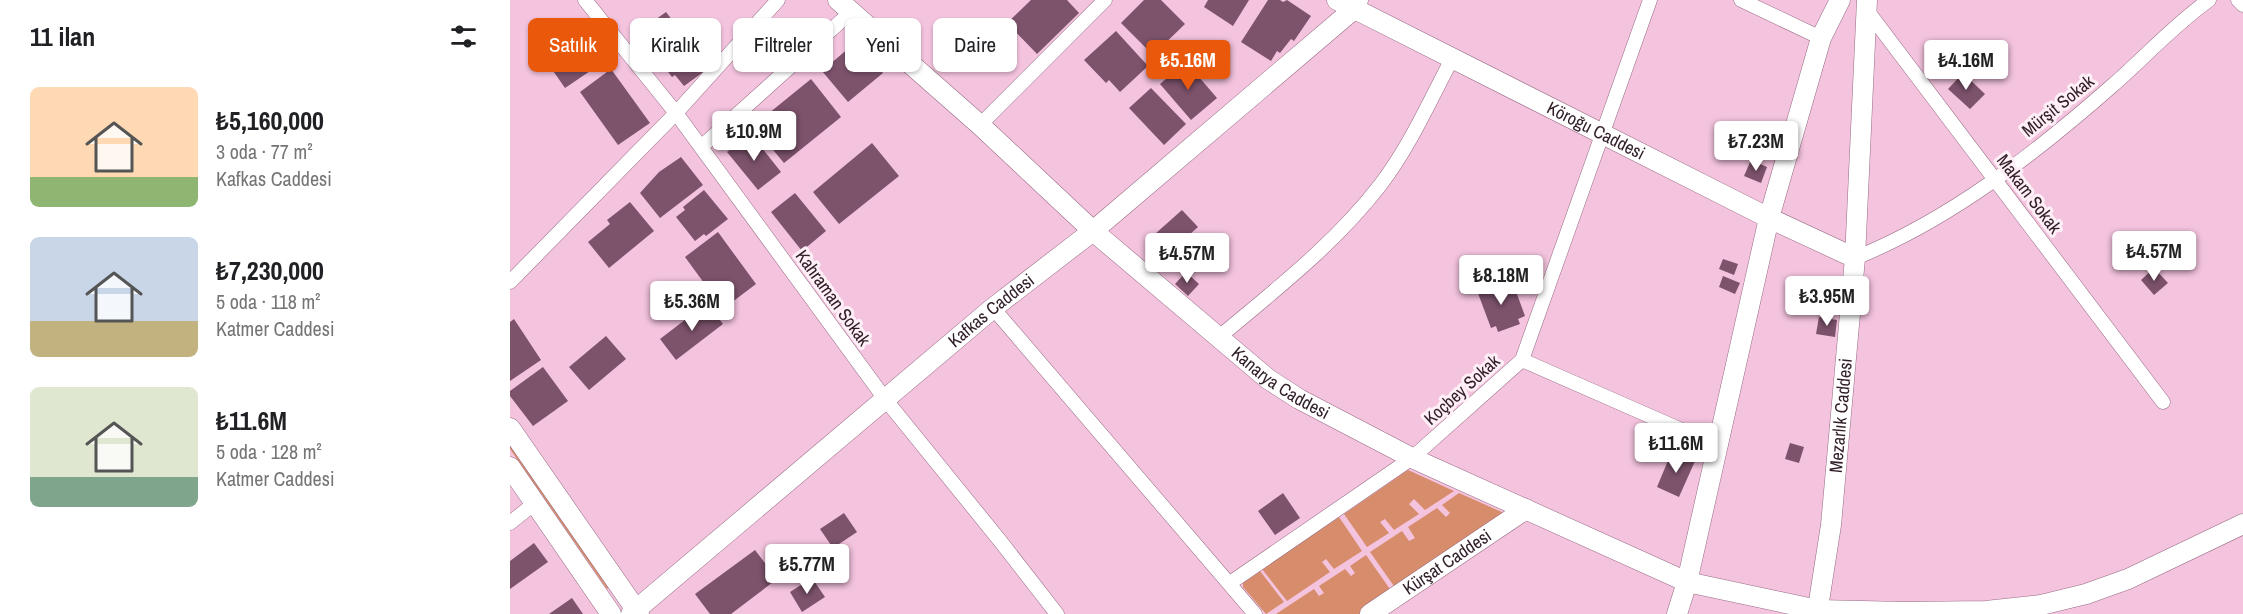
<!DOCTYPE html>
<html lang="tr">
<meta charset="utf-8">
<style>
body{margin:0;font-family:"Archivo Narrow",sans-serif;background:#f2f2f2;color:#202124;height:100vh;display:flex;flex-direction:column;font-size:22px;white-space:nowrap}
*{box-sizing:border-box;margin:0}
p{font-size:20px;color:#757577}
.icon{flex:none;width:33px;height:33px;fill:none;stroke:currentColor;stroke-width:2;stroke-linecap:round;stroke-linejoin:round}
.map{position:relative;flex:1;overflow:hidden}
.drawer{display:flex;flex-direction:column;background:#fff;width:510px}
.drawer>*{flex:none}
.guide{position:absolute;left:18px;top:18px;width:570px;height:54px;display:flex;gap:12px}
.price{position:absolute;translate:-50% -51px;padding:0 14px;border-radius:6px;background:#fff;color:#222;font-size:20px;line-height:39px;filter:drop-shadow(0 2px 3px #0008)}
.price::after{content:'';position:absolute;left:50%;top:36px;width:18px;height:14px;margin-left:-9px;background:inherit;clip-path:polygon(0 0,100% 0,50% 100%)}
.price.active{background:#ea580c;color:#fff}
ul{padding:0;list-style:none}
li{display:flex;align-items:center;gap:18px;height:150px;padding:0 30px}
li span{display:grid;place-items:center;flex:none;width:168px;height:120px;border-radius:9px;color:#555}
li>.icon{margin-inline-start:auto}
span .icon{width:72px;height:72px;fill:#fffc;stroke-width:1}
li b{font-size:26px}
h2{display:flex;justify-content:space-between;align-items:center;height:72px;padding:0 30px;font-size:26px}
.tag{padding:0 21px;border-radius:9px;background:#fff;box-shadow:0 2px 4px #0004;font-size:21px;line-height:54px}
.tag.active{background:#ea580c;color:#fff}
main{display:flex;flex:1;min-height:0}
.map>svg:first-child{display:block}
.green{fill:#d78c6b}
.building{fill:#7d536c}
.lines{fill:none;stroke-linecap:round;stroke-linejoin:round}
.street-casing{stroke:#976b84;stroke-width:15}
.secondary-casing{stroke:#976b84;stroke-width:21}
.street{stroke:#fff;stroke-width:14}
.secondary{stroke:#fff;stroke-width:20}
.labels{text-anchor:middle;stroke-width:6;stroke-linejoin:round;paint-order:stroke}
.street-label{font-size:18px;fill:#301e28;stroke:#ffeff7}
</style>
<main>
<section class="drawer">
<h2>11 ilan<svg class="icon" aria-label="filters" viewBox="0 0 24 24"><path d="M4 7h16M4 17h16"/><circle cx="9" cy="7" r="2"/><circle cx="15" cy="17" r="2"/></svg></h2>
<ul>
<li><span style="background:linear-gradient(#ffd9b3 75%,#8fb573 0)"><svg class="icon" aria-label="home" viewBox="0 0 24 24"><path d="M3 11l9-7 9 7M6 9v11h12V9"/></svg></span><div><b>₺5,160,000</b><p>3 oda · 77 m²</p><p>Kafkas Caddesi</p></div></li>
<li><span style="background:linear-gradient(#c9d6e8 70%,#c2b280 0)"><svg class="icon" aria-label="home" viewBox="0 0 24 24"><path d="M3 11l9-7 9 7M6 9v11h12V9"/></svg></span><div><b>₺7,230,000</b><p>5 oda · 118 m²</p><p>Katmer Caddesi</p></div></li>
<li><span style="background:linear-gradient(#dfe7d0 75%,#7fa58c 0)"><svg class="icon" aria-label="home" viewBox="0 0 24 24"><path d="M3 11l9-7 9 7M6 9v11h12V9"/></svg></span><div><b>₺11.6M</b><p>5 oda · 128 m²</p><p>Katmer Caddesi</p></div></li>
</ul>
</section>
<div class="map">
<svg width="1733" height="614" viewBox="0 0 1733 614">
<rect width="100%" height="100%" fill="#f4c3de"/>
<path class="green" d="M0,442L100,587L97,589L0,449Z
M898,470L944,491L915,510L904,499L899,504L909,514L884,530L875,519L870,522L879,533L857,547L834,514Z
M949,493L994,513L886,589L860,552L892,531L899,541L905,538L898,527L927,508L936,517L940,513L932,505Z
M829,517L852,551L824,569L816,559L812,562L820,572L777,601L752,569Z
M856,555L882,592L849,614H766L804,589L809,596L814,593L809,586L835,569L841,576L845,573L840,566Z
M750,571L774,602L756,614L733,587V582Z"/>
<path class="building" d="M521,0H557L569,13L527,54L497,23Z
M634,0H651L675,24L643,55L611,23Z
M698,0H739L723,26L694,7Z
M758,0H770L773,2L777,0L801,16L784,41L781,39L770,53L767,51L761,61L731,42Z
M156,12L199,68L174,86L165,75L162,77L138,46L141,43L131,30Z
M606,31L638,66L610,92L599,80L596,83L574,60Z
M79,38L95,61L55,88L39,65Z
M347,41L373,73L338,102L312,71Z
M676,62L707,98L681,120L650,84Z
M101,69L140,123L108,145L70,92Z
M1453,73L1475,94L1460,109L1438,89Z
M301,79L331,117L274,163L243,126Z
M641,88L676,124L654,145L619,108Z
M240,133L271,172L248,190L217,152Z
M362,143L389,176L329,224L303,192Z
M171,157L193,185L150,218L130,193L149,172Z
M1241,160L1257,167L1251,183L1234,176Z
M194,190L218,219L196,236L194,234L185,241L166,217L175,210L173,207Z
M285,193L316,231L292,251L261,212Z
M120,202L144,231L99,268L78,242L100,224L97,220Z
M672,210L688,227L661,251L645,234Z
M208,232L246,284L213,309L175,257Z
M1213,259L1228,264L1224,275L1209,269Z
M1644,268L1658,283L1644,295L1631,280Z
M676,272L689,284L678,296L665,284Z
M1213,276L1230,283L1225,294L1209,287Z
M989,280L993,290L1004,286L1015,316L1008,319L1010,324L988,332L986,326L981,328L966,288Z
M197,303L213,324L166,360L150,339Z
M1309,317L1327,320L1325,337L1306,334Z
M4,319L31,360L0,381V322Z
M96,336L116,359L79,390L59,367Z
M33,367L58,401L23,426L0,396V391Z
M1280,443L1294,447L1289,463L1275,459Z
M1162,451L1185,461L1169,497L1147,487Z
M773,493L790,518L765,535L748,511Z
M334,513L347,532L323,548L310,529Z
M24,543L38,562L0,589V561Z
M245,550L267,579L221,614H200L185,594Z
M302,578L315,597L292,612L280,592Z
M62,598L73,614H39Z"/>
<g class="lines">
<defs>
<path id="street" d="M75,0L166,113L375,399L491,542L547,614
M1231,0L1311,38
M1728,0L1733,5
M1356,9L1653,402
M470,125L595,0
M191,147L341,12
M1345,258C1440,220 1527,152 1603,85C1635,57 1664,25 1699,0
M0,282L166,113L268,0
M483,308L745,614
M708,338C765,290 825,244 871,184C900,146 920,100 943,57
M1012,360L1208,446
M0,523L25,503
M720,583L902,458L1012,360L1140,0"/>
<g id="secondary">
<path id="s1" d="M328,0L470,125L583,231L758,379L789,399L902,458L1177,582L1308,610L1395,612L1476,611L1531,605L1576,594L1618,579L1733,524"/>
<path id="s2" d="M827,0L1259,218L1345,258"/>
<path d="M0,428L129,614"/>
<path d="M0,467L101,614"/>
<path id="s3" d="M121,614L483,308L583,231L844,9L848,0"/>
<path id="s4" d="M860,614L1016,509"/>
<path d="M1167,614L1177,582L1259,218L1311,38L1330,0"/>
<path id="s5" d="M1307,614L1321,525L1345,258L1357,0"/>
</g>
</defs>
<use href="#street" class="street-casing"/>
<use href="#secondary" class="secondary-casing"/>
<use href="#street" class="street"/>
<use href="#secondary" class="secondary"/>
</g>
<g class="labels">
<g class="street-label">
<text transform="translate(1548 106) rotate(-39)" y="6">Mürşit Sokak</text>
<text dy="6" stroke="none"><textPath href="#s2" startOffset="290">Köroğu Caddesi</textPath></text>
<text transform="translate(1519 194) rotate(53)" y="6">Makam Sokak</text>
<text transform="translate(323 298) rotate(54)" y="6">Kahraman Sokak</text>
<text dy="6" stroke="none"><textPath href="#s3" startOffset="471">Kafkas Caddesi</textPath></text>
<text dy="6" stroke="none"><textPath href="#s1" startOffset="586">Kanarya Caddesi</textPath></text>
<text transform="translate(952 390) rotate(-42)" y="6">Koçbey Sokak</text>
<text dy="6" stroke="none"><textPath href="#s5" startOffset="200">Mezarlık Caddesi</textPath></text>
<text dy="6" stroke="none"><textPath href="#s4" startOffset="93">Kürşat Caddesi</textPath></text>
</g>
</g>
</svg>
<b class="price active" style="left:678px;top:91px">₺5.16M</b>
<b class="price" style="left:1456px;top:91px">₺4.16M</b>
<b class="price" style="left:244px;top:162px">₺10.9M</b>
<b class="price" style="left:1246px;top:172px">₺7.23M</b>
<b class="price" style="left:1644px;top:282px">₺4.57M</b>
<b class="price" style="left:677px;top:284px">₺4.57M</b>
<b class="price" style="left:991px;top:306px">₺8.18M</b>
<b class="price" style="left:1317px;top:327px">₺3.95M</b>
<b class="price" style="left:182px;top:332px">₺5.36M</b>
<b class="price" style="left:1166px;top:474px">₺11.6M</b>
<b class="price" style="left:297px;top:595px">₺5.77M</b>
<div class="guide">
<a class="tag active">Satılık</a>
<a class="tag">Kiralık</a>
<a class="tag">Filtreler</a>
<a class="tag">Yeni</a>
<a class="tag">Daire</a>
</div>
</div>
</main>
